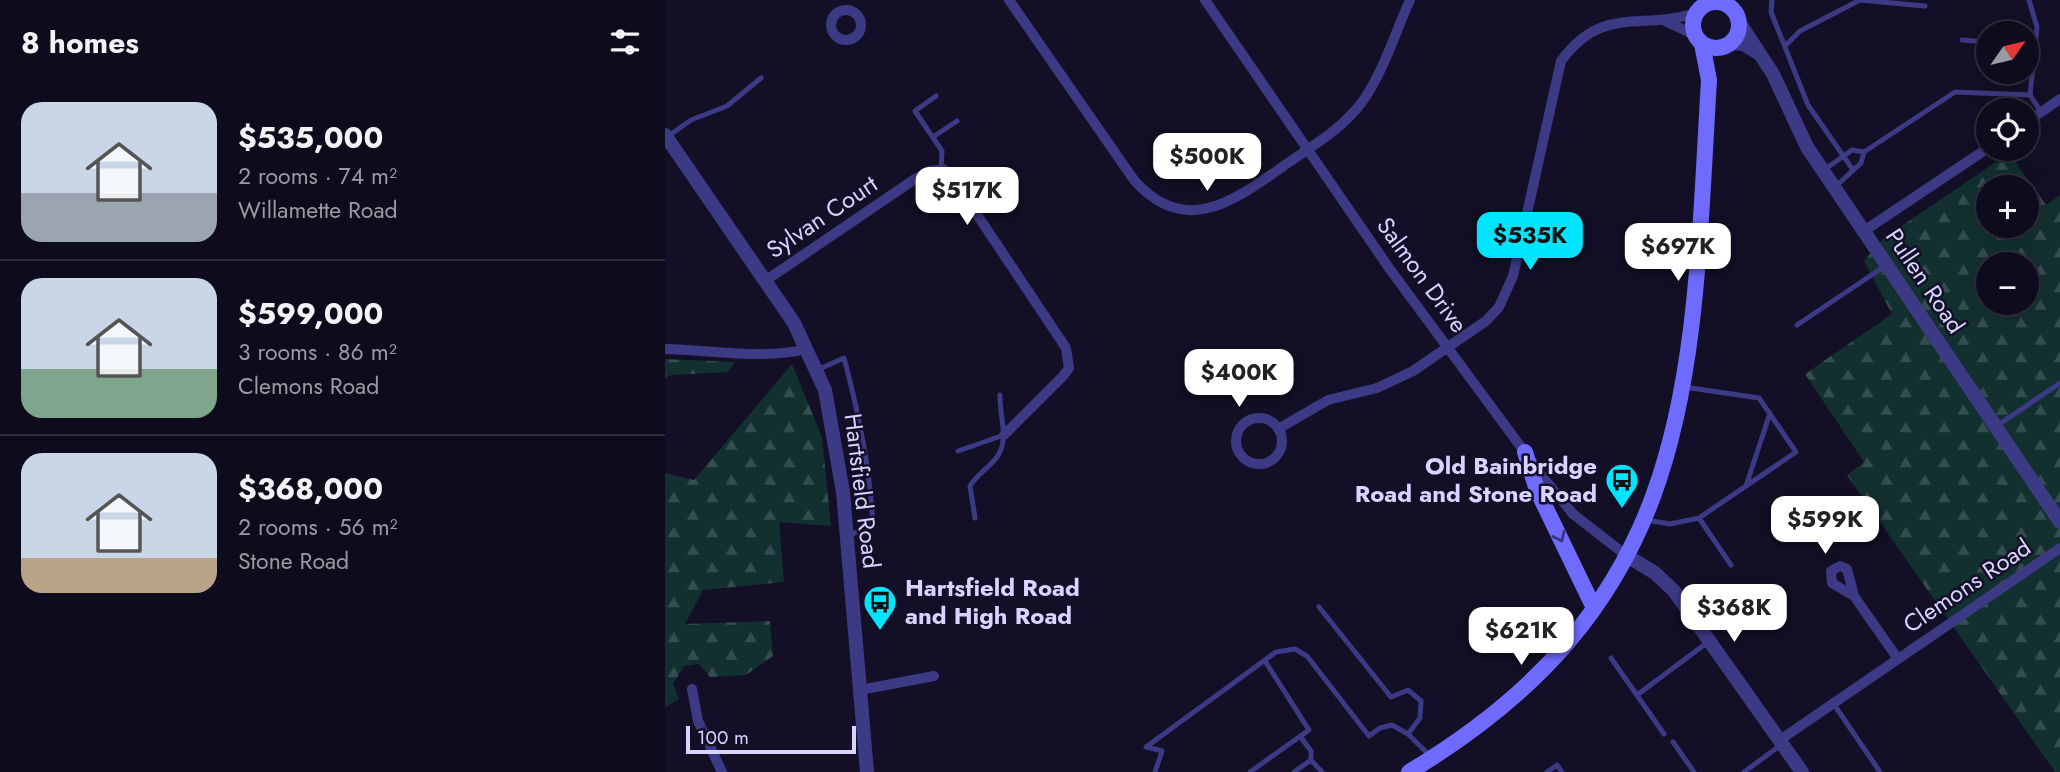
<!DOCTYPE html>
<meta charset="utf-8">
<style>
body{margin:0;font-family:Jost,sans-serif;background:#171425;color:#f1f3f6;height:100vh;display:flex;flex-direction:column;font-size:26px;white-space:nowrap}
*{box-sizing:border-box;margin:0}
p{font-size:23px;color:#9b9ba3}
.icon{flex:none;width:38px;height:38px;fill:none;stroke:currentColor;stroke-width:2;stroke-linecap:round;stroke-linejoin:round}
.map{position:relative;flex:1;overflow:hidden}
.panel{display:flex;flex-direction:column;background:#0e0b1c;width:665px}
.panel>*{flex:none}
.needle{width:46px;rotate:56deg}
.controls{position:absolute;left:1311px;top:21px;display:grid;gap:14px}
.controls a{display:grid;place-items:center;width:63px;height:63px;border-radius:50%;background:#0e0b1c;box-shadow:0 7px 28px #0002,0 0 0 2px #2e2b3b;font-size:35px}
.scale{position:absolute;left:21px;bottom:18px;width:170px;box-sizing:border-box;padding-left:7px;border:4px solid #d9d4ff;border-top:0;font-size:19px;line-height:24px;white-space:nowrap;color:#d9d4ff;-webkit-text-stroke:5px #130f26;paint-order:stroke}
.price{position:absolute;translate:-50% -60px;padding:0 16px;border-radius:14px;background:#fff;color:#222;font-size:23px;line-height:46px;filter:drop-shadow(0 2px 4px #0008)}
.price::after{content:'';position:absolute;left:50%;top:42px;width:21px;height:16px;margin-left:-10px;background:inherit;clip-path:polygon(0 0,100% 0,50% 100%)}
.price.on{background:#00e5ff;color:#111}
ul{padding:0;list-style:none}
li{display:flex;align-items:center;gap:21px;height:175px;padding:0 21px}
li+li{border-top:2px solid #2e2b3b}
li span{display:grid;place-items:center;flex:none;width:196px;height:140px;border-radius:21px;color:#555}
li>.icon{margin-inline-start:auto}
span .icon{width:84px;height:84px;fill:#fffc;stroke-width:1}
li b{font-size:30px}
h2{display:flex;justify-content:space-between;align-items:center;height:84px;padding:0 21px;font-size:30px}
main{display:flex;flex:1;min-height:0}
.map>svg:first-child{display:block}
.forest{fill:url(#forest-firs);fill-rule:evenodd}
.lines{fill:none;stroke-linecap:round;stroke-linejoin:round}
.service{stroke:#3d3a85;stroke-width:5}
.minor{stroke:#3d3a85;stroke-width:10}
.tertiary{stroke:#3d3a85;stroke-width:14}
.secondary{stroke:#6f6bff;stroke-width:16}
.oneway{stroke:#38347d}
.labels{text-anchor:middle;stroke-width:5;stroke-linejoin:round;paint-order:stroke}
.street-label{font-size:24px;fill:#d9d4ff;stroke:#130f26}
.poi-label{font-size:24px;font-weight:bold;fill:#d9d4ff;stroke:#130f26;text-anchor:end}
</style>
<main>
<section class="panel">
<h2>8 homes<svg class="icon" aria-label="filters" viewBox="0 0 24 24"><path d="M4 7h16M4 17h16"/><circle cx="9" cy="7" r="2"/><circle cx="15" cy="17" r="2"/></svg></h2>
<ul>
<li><span style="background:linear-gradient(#c9d6e8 65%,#9aa5b1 0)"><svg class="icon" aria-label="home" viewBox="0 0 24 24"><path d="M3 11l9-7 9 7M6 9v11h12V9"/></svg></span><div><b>$535,000</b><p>2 rooms · 74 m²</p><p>Willamette Road</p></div></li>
<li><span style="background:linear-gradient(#c9d6e8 65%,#7fa58c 0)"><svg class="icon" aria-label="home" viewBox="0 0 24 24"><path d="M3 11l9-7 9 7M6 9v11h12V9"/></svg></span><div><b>$599,000</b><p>3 rooms · 86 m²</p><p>Clemons Road</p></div></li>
<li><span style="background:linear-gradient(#c9d6e8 75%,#b9a48a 0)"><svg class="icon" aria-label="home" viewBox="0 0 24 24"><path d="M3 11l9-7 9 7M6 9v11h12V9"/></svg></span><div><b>$368,000</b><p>2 rooms · 56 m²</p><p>Stone Road</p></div></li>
</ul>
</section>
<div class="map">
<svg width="1395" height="772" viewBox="0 0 1395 772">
<defs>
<pattern id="forest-firs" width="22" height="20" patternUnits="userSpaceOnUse" patternTransform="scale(1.75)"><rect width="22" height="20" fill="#12302f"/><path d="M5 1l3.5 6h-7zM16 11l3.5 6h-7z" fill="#344d4e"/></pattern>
</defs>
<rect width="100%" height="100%" fill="#130f26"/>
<path class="forest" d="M1344,153L1381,205L1395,195V772H1390L1182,475L1199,462L1140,374L1227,314L1199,261L1219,238ZM1323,187H1362V226H1323ZM1323,264H1362V303H1323Z
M0,359L70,362L63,372L6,375L0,379Z
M127,364L157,437L166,526L114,522L119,582L38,590L20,624L105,621L108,656L81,675L45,677L34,664L19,666L8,684L14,699L0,707V473L29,480Z"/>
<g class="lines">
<path class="service" d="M1107,0L1106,12L1143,105L1188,170
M1364,0L1372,27L1365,95L1376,112
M1297,40L1323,42
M1120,46L1135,31L1195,0L1260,6
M271,96L250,111L277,151L276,169
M2,137L26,120L62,106L96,78
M268,137L292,121
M1159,170L1187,150L1199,152
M1169,188L1196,163L1199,152L1290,92L1365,95
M1132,325L1220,266
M152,370L179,358C194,414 205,468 208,525L185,535
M1333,425L1395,383
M293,451L339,435
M1081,486L1105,413
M310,518L305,486C312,474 324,468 332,457C345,439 334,415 335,395
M1034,518L1066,565
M981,520L1005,524L1034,518L1131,452L1094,398L1019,387
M654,607L726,697L743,690L756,701L755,718L743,734
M946,658L999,734
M972,695L1043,642
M1168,703L1215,772
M635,736L646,751V760L657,772
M1008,742L1029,772
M481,747L611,652L630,649L642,656L704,736L715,728L727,725L743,734L765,756
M482,747L497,751L490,772
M585,772L644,730L600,661
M629,772L646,760
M882,772L892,765L897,772
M1079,772L1116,745"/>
<path class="minor" d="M344,0L469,180C522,240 572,198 623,163C650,144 677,129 697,102C718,73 730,33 745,0
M540,0L724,268L881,481L908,514L962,556
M166 25a15 15 0 1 1 30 0a15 15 0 1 1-30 0Z
M1000,21L1030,35
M1362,122L1395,99
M1199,231L1323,148
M100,281L250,179L265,171L278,169L285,174L401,348L404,368L398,376L339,435
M0,349C47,350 97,360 142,349
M571 441a23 23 0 1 1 46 0a23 23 0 1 1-46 0Z
M613,429L663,400L712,388L748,371L821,321L834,307L848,276L896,61C938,4 975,31 1031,13
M1189,596L1182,569L1175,566L1166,571L1167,583L1189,596L1233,659
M27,689L33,721L57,772
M195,690L269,676
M1115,740L1395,548"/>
<path class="tertiary" d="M1074,22L1108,74L1142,147L1395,522
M1066,43L1079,44L1093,53
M0,135L129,323L160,390L178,492L202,772
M962,556L990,573L1009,591L1137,772"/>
<path class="secondary" d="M1028 25a23 23 0 1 1 46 0a23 23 0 1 1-46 0Z
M860,452L872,490L929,608
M744,772C1033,599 1026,382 1044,80L1037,44"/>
</g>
<defs><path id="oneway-chevron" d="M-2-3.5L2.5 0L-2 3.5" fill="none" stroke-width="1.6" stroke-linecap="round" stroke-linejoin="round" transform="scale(1.75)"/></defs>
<use class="oneway" href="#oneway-chevron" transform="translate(895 537) rotate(64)"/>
<defs>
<symbol id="bus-pin" viewBox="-11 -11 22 30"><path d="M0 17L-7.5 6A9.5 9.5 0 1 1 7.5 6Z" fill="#00e5ff" stroke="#130f26"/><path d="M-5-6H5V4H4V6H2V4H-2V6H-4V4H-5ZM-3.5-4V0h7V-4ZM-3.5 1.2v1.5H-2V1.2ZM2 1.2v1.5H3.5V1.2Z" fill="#111"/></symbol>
</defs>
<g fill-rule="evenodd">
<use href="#bus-pin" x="938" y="461" width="38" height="52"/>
<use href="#bus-pin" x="196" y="583" width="38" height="52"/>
</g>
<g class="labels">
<g class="street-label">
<text transform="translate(157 217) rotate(-34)" y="8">Sylvan Court</text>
<text transform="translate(757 275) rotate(54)" y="8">Salmon Drive</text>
<text transform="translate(1260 281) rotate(56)" y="8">Pullen Road</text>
<text transform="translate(197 491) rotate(83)" y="8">Hartsfield Road</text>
<text transform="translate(1302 586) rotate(-34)" y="8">Clemons Road</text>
</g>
<g class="poi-label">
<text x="932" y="474">Old Bainbridge<tspan x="932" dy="28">Road and Stone Road</tspan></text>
<text x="240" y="596" text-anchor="start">Hartsfield Road<tspan x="240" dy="28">and High Road</tspan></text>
</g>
</g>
</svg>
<div class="controls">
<a><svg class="needle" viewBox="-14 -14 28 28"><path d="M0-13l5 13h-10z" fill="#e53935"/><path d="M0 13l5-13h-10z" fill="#9b9ba3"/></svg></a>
<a><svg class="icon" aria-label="locate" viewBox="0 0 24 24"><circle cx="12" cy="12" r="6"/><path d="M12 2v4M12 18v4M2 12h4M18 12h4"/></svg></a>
<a>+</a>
<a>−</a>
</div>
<div class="scale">100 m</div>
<b class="price" style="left:542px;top:193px">$500K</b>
<b class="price" style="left:302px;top:227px">$517K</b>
<b class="price on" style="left:865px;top:272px">$535K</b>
<b class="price" style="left:1013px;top:283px">$697K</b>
<b class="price" style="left:574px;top:409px">$400K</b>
<b class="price" style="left:1160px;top:556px">$599K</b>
<b class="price" style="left:1069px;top:644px">$368K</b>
<b class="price" style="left:856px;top:667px">$621K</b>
</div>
</main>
